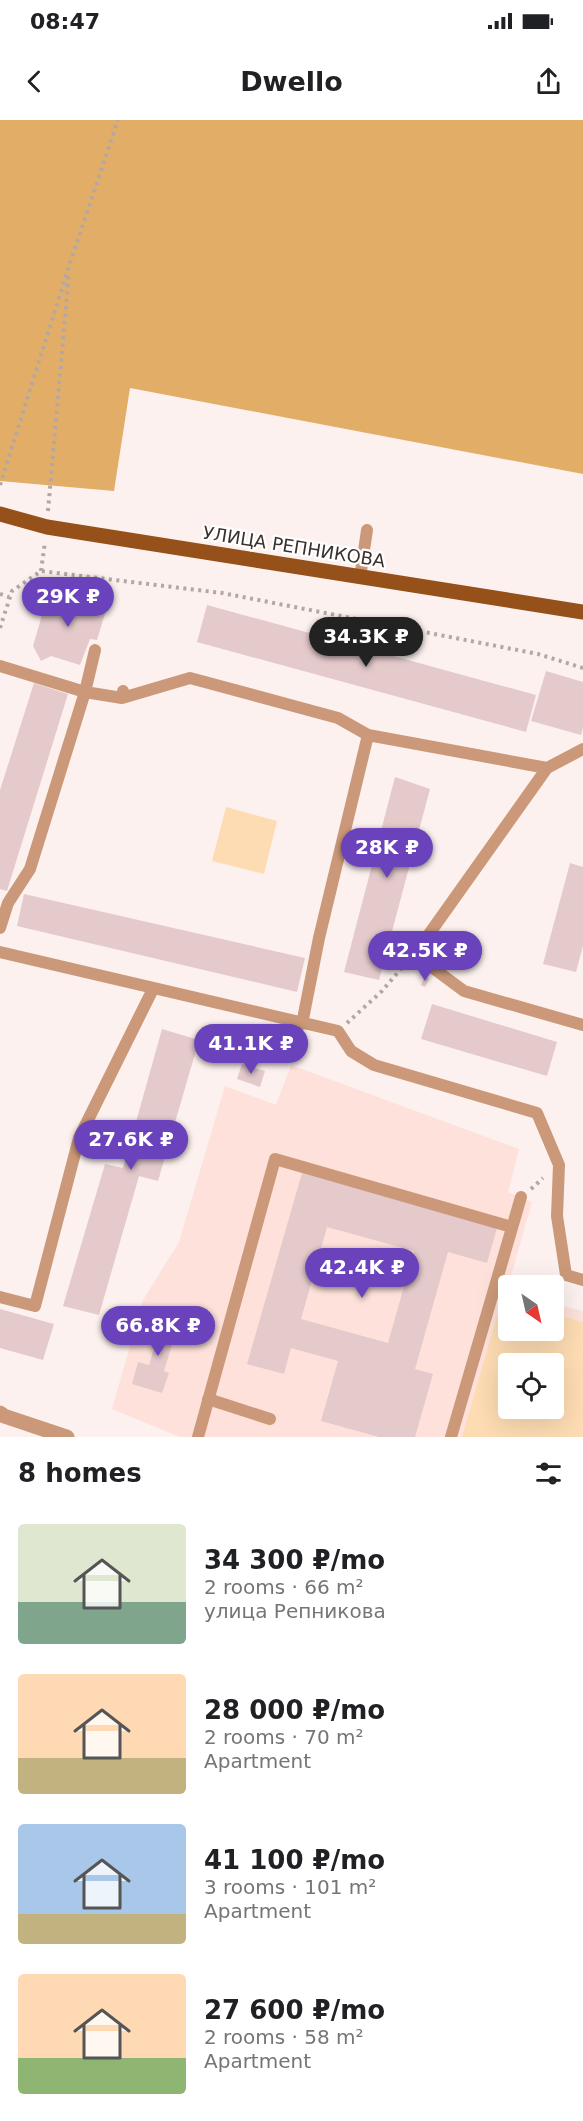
<!DOCTYPE html>
<meta charset="utf-8">
<style>
body{margin:0;font-family:"DejaVu Sans",sans-serif;background:#f6f6f6;color:#202124;height:100vh;display:flex;flex-direction:column;font-size:22px;white-space:nowrap}
*{box-sizing:border-box;margin:0}
p{font-size:20px;color:#757577}
.icon{flex:none;width:33px;height:33px;fill:none;stroke:currentColor;stroke-width:2;stroke-linecap:round;stroke-linejoin:round}
.map{position:relative;height:1317px;overflow:hidden}
.sheet{display:flex;flex-direction:column;background:#fff;flex:1}
.sheet>*{flex:none}
.needle{width:39px;rotate:146deg}
.controls{position:absolute;left:498px;top:1155px;display:grid;gap:12px}
.controls a{display:grid;place-items:center;width:66px;height:66px;border-radius:6px;background:#fff;box-shadow:0 6px 24px #0002;font-size:30px}
.price{position:absolute;translate:-50% -51px;padding:0 14px;border-radius:21px;background:#6a43bc;color:#fff;font-size:20px;line-height:39px;filter:drop-shadow(0 2px 3px #0008)}
.price::after{content:'';position:absolute;left:50%;top:36px;width:18px;height:14px;margin-left:-9px;background:inherit;clip-path:polygon(0 0,100% 0,50% 100%)}
.price.active{background:#222;color:#fff}
ul{padding:0;list-style:none}
li{display:flex;align-items:center;gap:18px;height:150px;padding:0 18px}
li span{display:grid;place-items:center;flex:none;width:168px;height:120px;border-radius:6px;color:#555}
li>.icon{margin-inline-start:auto}
span .icon{width:72px;height:72px;fill:#fffc;stroke-width:1}
li b{font-size:26px}
h2{display:flex;justify-content:space-between;align-items:center;height:72px;padding:0 18px;font-size:26px}
.status{display:flex;justify-content:space-between;align-items:center;height:42px;padding:0 30px;background:#fff;direction:ltr}
.status svg{height:16px;fill:currentColor}
header{display:flex;justify-content:space-between;align-items:center;height:78px;padding:0 18px;background:#fff;font-size:27px;font-weight:700}
.map>svg:first-child{display:block}
.built{fill:#fde1da;fill-rule:evenodd}
.green{fill:#fddcb3;fill-rule:evenodd}
.forest{fill:#e2ae67}
.building{fill:#e5cacc;fill-rule:evenodd}
.lines{fill:none;stroke-linecap:round;stroke-linejoin:round}
.path{stroke:#b2a7a5;stroke-width:4;stroke-dasharray:3 4.5;stroke-linecap:butt}
.lane{stroke:#cb9979;stroke-width:12}
.street{stroke:#cb9979;stroke-width:15}
.primary{stroke:#965019;stroke-width:15}
.labels{text-anchor:middle;stroke-width:4.5;stroke-linejoin:round;paint-order:stroke}
.street-label{font-size:18px;fill:#3a302e;stroke:#fff}
</style>
<div class="status"><b>08:47</b><svg viewBox="0 0 49 12"><path d="M0 12V9h3v3zM5 12V6h3v6zM10 12V3h3v9zM15 12V0h3v12zM26 1h20v11H26zM47 4h2v5h-2z"/></svg></div>
<header><svg class="icon" aria-label="back" viewBox="0 0 24 24"><path d="M15 5l-7 7 7 7"/></svg>Dwello<svg class="icon" aria-label="share" viewBox="0 0 24 24"><path d="M12 15V3M7 8l5-5 5 5M5 13v7h14v-7"/></svg></header>
<div class="map">
<svg width="583" height="1317" viewBox="0 0 583 1317">
<rect width="100%" height="100%" fill="#fcf1ee"/>
<path class="built" d="M291,945L519,1029L508,1072L532,1082L508,1166V1210H554V1184L583,1191V1317H180L112,1289L143,1180L179,1122L225,966L276,985ZM508,1244H554V1288H508Z"/>
<path class="green" d="M226,687L277,701L264,754L212,741Z
M501,1182L508,1184V1210H554V1194L583,1202V1317H462ZM508,1244H554V1288H508Z"/>
<path class="forest" d="M0,0H583V354L130,268L114,371L0,361Z"/>
<path class="building" d="M60,473L107,487L97,520L90,519L80,545L51,536L41,541L33,526L46,481Z
M207,485L536,575L526,612L197,522Z
M546,551L583,562V608L581,615L531,601Z
M34,563L68,574L7,771L0,769V670Z
M395,657L430,669L379,860L344,852Z
M570,743L583,747V826L576,852L543,844Z
M24,774L305,838L297,872L17,806Z
M425,856L429,859L425,867L421,865Z
M432,884L557,922L547,956L421,919Z
M162,909L199,920L158,1061L139,1056L99,1195L63,1186L105,1044L123,1048Z
M242,944L265,951L260,967L237,959Z
M302,1053L497,1108L487,1143L448,1132L415,1249L433,1254L415,1317H379L321,1301L338,1241L291,1228L284,1254L247,1244ZM327,1107L414,1131L388,1223L301,1199Z
M0,1189L54,1204L43,1240L0,1228Z
M165,1191L181,1196L164,1251L169,1253L162,1273L132,1264L138,1242L149,1245Z"/>
<g class="lines">
<path class="path" d="M0,365L70,143L118,0
M48,391L69,153
M41,451L45,422
M0,474L9,477
M0,508L12,471L41,451L222,473L538,534L583,548
M347,903L382,871L411,837
M531,1069L543,1058"/>
<path class="lane" d="M360,458L367,410
M0,546L85,572L95,530
M122,578L190,558L338,598L368,615L547,648
M583,629L547,648L422,824L429,845L464,871L583,905
M0,808L8,783L30,749L85,572L122,578L123,571
M0,832L338,911L351,931L374,945L537,993L559,1045L557,1096L566,1155L583,1160
M302,904L319,818L368,615
M0,1177L35,1186L79,1018L153,869
M208,1279L270,1299
M198,1317L275,1039L512,1107
M451,1317L521,1077"/>
<path class="street" d="M0,1293L4,1296L67,1317"/>
<path class="primary" d="M0,394L47,407L583,492"/>
</g>
<g class="labels">
<g class="street-label">
<text transform="translate(294 427) rotate(9)" y="6">УЛИЦА РЕПНИКОВА</text>
</g>
</g>
</svg>
<div class="controls">
<a><svg class="needle" viewBox="-14 -14 28 28"><path d="M0-13l5 13h-10z" fill="#e53935"/><path d="M0 13l5-13h-10z" fill="#757577"/></svg></a>
<a><svg class="icon" aria-label="locate" viewBox="0 0 24 24"><circle cx="12" cy="12" r="6"/><path d="M12 2v4M12 18v4M2 12h4M18 12h4"/></svg></a>
</div>
<b class="price" style="left:68px;top:508px">29K ₽</b>
<b class="price active" style="left:366px;top:548px">34.3K ₽</b>
<b class="price" style="left:387px;top:759px">28K ₽</b>
<b class="price" style="left:425px;top:862px">42.5K ₽</b>
<b class="price" style="left:251px;top:955px">41.1K ₽</b>
<b class="price" style="left:131px;top:1051px">27.6K ₽</b>
<b class="price" style="left:362px;top:1179px">42.4K ₽</b>
<b class="price" style="left:158px;top:1237px">66.8K ₽</b>
</div>
<section class="sheet">
<h2>8 homes<svg class="icon" aria-label="filters" viewBox="0 0 24 24"><path d="M4 7h16M4 17h16"/><circle cx="9" cy="7" r="2"/><circle cx="15" cy="17" r="2"/></svg></h2>
<ul>
<li><span style="background:linear-gradient(#dfe7d0 65%,#7fa58c 0)"><svg class="icon" aria-label="home" viewBox="0 0 24 24"><path d="M3 11l9-7 9 7M6 9v11h12V9"/></svg></span><div><b>34 300 ₽/mo</b><p>2 rooms · 66 m²</p><p>улица Репникова</p></div></li>
<li><span style="background:linear-gradient(#ffd9b3 70%,#c2b280 0)"><svg class="icon" aria-label="home" viewBox="0 0 24 24"><path d="M3 11l9-7 9 7M6 9v11h12V9"/></svg></span><div><b>28 000 ₽/mo</b><p>2 rooms · 70 m²</p><p>Apartment</p></div></li>
<li><span style="background:linear-gradient(#a9c7e8 75%,#c2b280 0)"><svg class="icon" aria-label="home" viewBox="0 0 24 24"><path d="M3 11l9-7 9 7M6 9v11h12V9"/></svg></span><div><b>41 100 ₽/mo</b><p>3 rooms · 101 m²</p><p>Apartment</p></div></li>
<li><span style="background:linear-gradient(#ffd9b3 70%,#8fb573 0)"><svg class="icon" aria-label="home" viewBox="0 0 24 24"><path d="M3 11l9-7 9 7M6 9v11h12V9"/></svg></span><div><b>27 600 ₽/mo</b><p>2 rooms · 58 m²</p><p>Apartment</p></div></li>
</ul>
</section>
